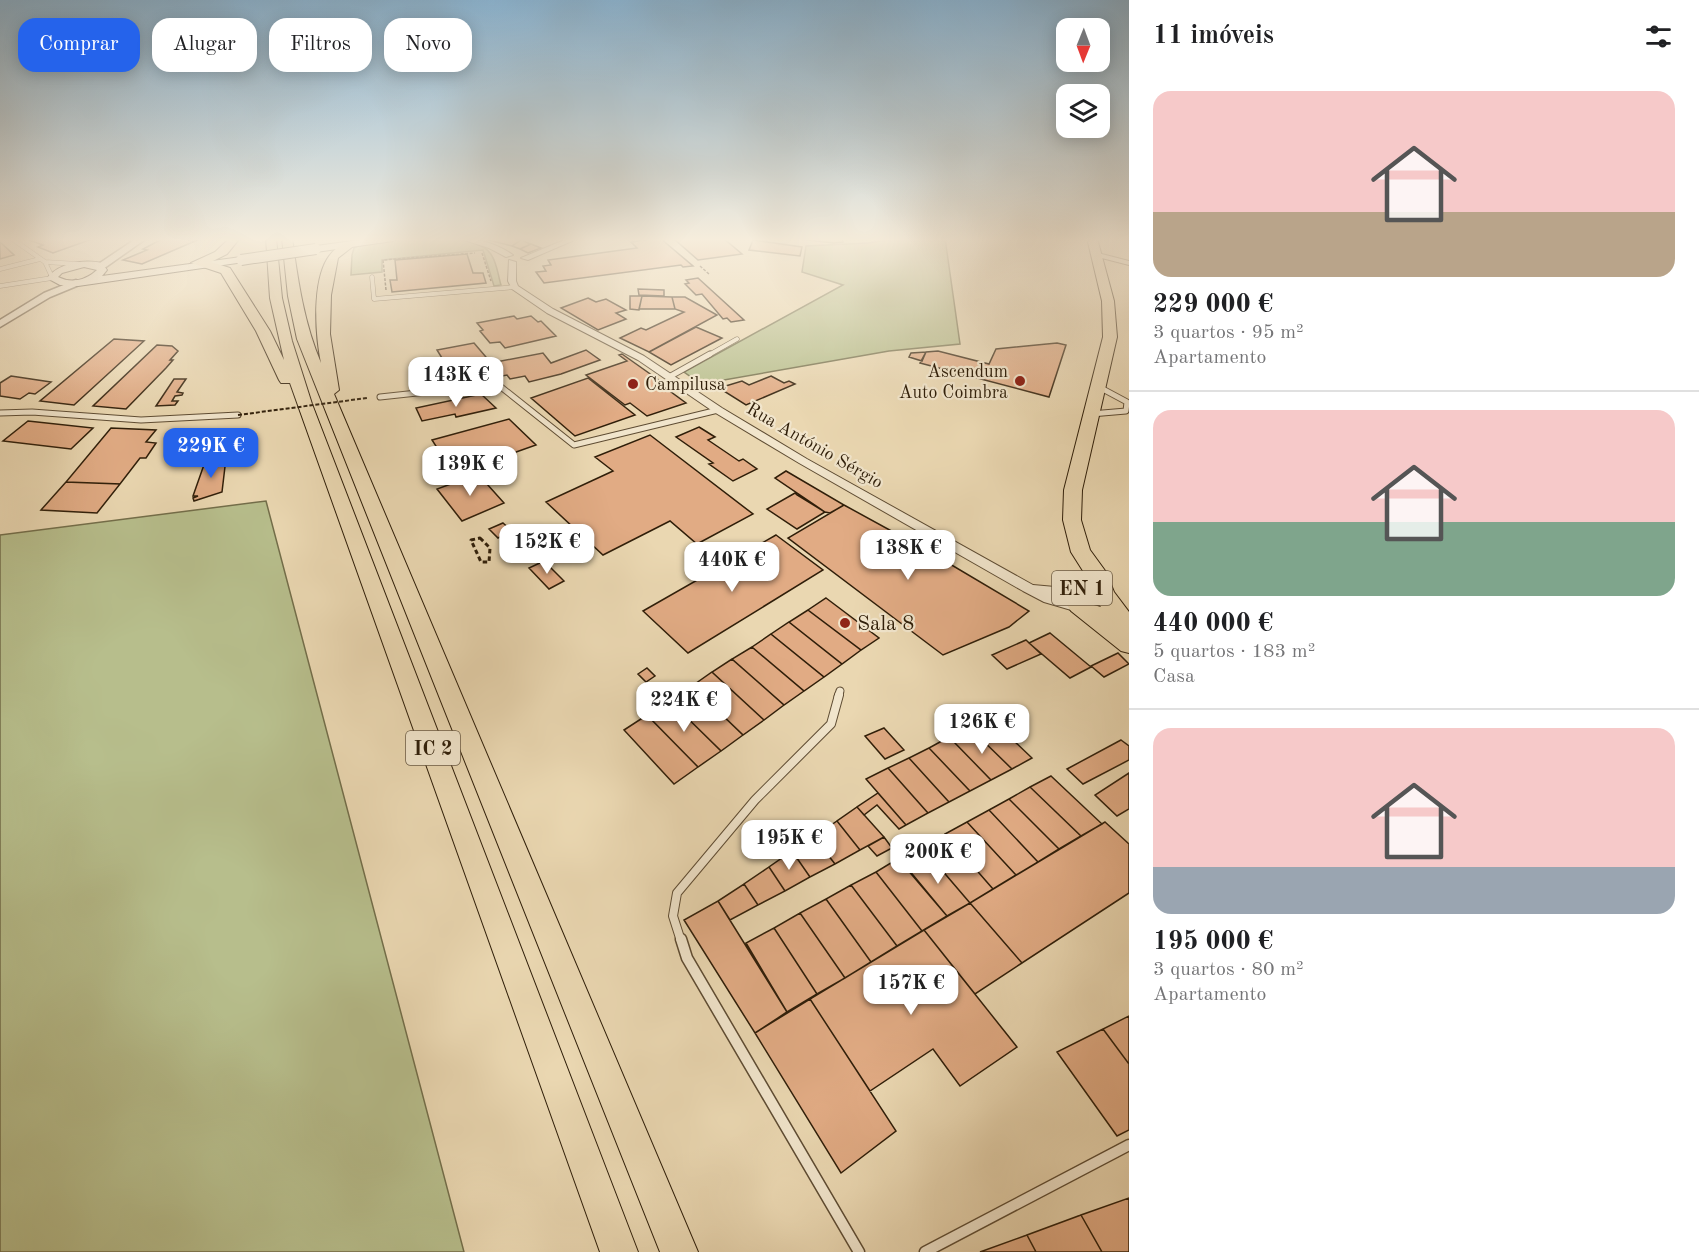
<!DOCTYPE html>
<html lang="pt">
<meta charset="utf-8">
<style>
body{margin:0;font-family:"Old Standard TT",serif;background:#f6f6f6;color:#202124;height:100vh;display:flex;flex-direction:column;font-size:22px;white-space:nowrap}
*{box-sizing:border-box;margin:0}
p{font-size:20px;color:#757577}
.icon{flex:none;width:33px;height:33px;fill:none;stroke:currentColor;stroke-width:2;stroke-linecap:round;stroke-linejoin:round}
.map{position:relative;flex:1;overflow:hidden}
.sheet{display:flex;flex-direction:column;background:#fff;width:570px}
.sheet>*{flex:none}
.banner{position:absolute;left:18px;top:18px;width:570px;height:54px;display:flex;gap:12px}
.needle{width:39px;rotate:181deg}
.buttons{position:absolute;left:1056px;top:18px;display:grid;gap:12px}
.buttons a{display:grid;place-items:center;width:54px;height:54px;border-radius:12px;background:#fff;box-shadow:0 3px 15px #0003;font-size:30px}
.price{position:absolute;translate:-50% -51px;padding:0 14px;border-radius:12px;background:#fff;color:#222;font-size:20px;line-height:39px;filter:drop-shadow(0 2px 3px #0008)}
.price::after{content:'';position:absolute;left:50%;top:36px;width:18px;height:14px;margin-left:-9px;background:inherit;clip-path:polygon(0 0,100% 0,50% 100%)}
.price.on{background:#2563eb;color:#fff}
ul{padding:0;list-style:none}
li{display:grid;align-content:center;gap:12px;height:318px;padding:0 24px}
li+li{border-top:2px solid #e0e0e0}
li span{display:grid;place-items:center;height:186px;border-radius:18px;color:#555}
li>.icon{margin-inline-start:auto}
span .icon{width:108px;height:108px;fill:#fffc;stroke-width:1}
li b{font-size:26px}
h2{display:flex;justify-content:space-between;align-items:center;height:72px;padding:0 24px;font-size:26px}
.pill{padding:0 21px;border-radius:18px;background:#fff;box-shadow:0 3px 15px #0003;font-size:21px;line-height:54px}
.pill.on{background:#2563eb;color:#fff}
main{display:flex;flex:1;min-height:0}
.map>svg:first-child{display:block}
.green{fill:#b7be8c;stroke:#736e4a;stroke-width:1.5}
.building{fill:#e1ab84;stroke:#2f1e09;stroke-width:1.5}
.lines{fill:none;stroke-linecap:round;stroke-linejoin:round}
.service-far4-casing{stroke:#5e4c33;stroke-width:5}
.service-far3-casing{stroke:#5e4c33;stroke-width:7}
.service-far2-casing{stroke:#5e4c33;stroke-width:9}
.service-far1-casing{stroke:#5e4c33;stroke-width:10}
.service-casing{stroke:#5e4c33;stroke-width:13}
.minor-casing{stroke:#5e4c33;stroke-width:2}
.tertiary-casing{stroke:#5e4c33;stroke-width:3}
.secondary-casing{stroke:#2f1e09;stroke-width:2}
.primary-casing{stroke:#2f1e09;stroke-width:2}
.trunk-casing{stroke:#2f1e09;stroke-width:2}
.path-far1{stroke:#2f1e09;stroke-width:1.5;stroke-dasharray:3 1.5;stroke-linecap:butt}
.path{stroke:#2f1e09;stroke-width:3;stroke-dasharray:4.5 3;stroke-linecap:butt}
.service-far4{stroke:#f1e5cc;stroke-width:4}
.service-far3{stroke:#f1e5cc;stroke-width:5}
.service-far2{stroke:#f1e5cc;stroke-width:7}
.service-far1{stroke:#f1e5cc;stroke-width:8}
.service{stroke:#f1e5cc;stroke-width:10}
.minor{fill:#f1e5cc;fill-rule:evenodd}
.tertiary{fill:#f1e5cc;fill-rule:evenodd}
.secondary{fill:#f1e5cc;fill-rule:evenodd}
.primary{fill:#ead7b1;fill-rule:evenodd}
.trunk{fill:#ead7b1;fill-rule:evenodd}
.secondary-bridge-casing{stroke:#2f1e09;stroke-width:12;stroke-linecap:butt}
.path-bridge{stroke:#2f1e09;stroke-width:2;stroke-dasharray:4 2;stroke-linecap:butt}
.secondary-bridge{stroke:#f1e5cc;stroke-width:10}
.poi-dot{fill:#8f2418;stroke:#f1e5cc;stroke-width:2}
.labels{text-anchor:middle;stroke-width:4.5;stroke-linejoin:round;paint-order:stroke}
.far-poi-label{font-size:18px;fill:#2f1e09;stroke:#f1e5cc;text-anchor:end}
.far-street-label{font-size:18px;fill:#2f1e09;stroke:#f1e5cc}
.shield{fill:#f1e5cc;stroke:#695a44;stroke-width:1.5}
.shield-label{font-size:20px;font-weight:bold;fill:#2f1e09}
.poi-label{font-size:21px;fill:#2f1e09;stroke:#f1e5cc;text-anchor:start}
</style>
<main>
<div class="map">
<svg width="1129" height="1252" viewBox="0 0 1129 1252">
<rect width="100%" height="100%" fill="#ead7b1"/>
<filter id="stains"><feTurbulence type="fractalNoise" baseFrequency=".00333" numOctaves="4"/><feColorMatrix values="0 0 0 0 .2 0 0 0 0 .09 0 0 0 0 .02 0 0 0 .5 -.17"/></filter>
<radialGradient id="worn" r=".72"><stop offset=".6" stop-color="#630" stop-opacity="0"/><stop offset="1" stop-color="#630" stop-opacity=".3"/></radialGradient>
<path class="green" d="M412,238C433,238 476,236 490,253C497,261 498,276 501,285L494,286L483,250L382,260V272L351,275L352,255L354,248L360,245Z
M900,238H945L960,344L889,351L701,384L684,372L843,285L802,272L806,246L868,243Z
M266,501L464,1252H0V535Z"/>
<path class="building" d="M34,238H95L53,253L38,247L43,245L29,240Z
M162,238H202L142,264L123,260L147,250L143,249L164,238Z
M481,238H518L521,240L512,246Z
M660,238L693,266L683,267L681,265L544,283L536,272L546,271L543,266L551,265L548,260L637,248L631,242Z
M673,238H723L742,254L698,260Z
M790,238H842L843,242L834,243Z
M521,240L531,244L520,249L512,246Z
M753,240L802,247L800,256L749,250Z
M0,242L14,255L0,259Z
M531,244L541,248L528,253L520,249Z
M467,254L473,273H483L486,283L392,292L390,280H397L395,260Z
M698,278L744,320L731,322L727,318L723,319L702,294L696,295L685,284L689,283L686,280Z
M638,289L664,290V296L639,295Z
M630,296H642L639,310L630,309Z
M642,296L672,297L675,309H639Z
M672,297H685L717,315L649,352L620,338L641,328L646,330L684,312L675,309Z
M588,298L596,302L606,299L626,310L616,313L626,319L598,330L561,308Z
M514,316L517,319L531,316L538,322L541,321L556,336L505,348L500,342L490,343L480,331L483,330L477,323Z
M696,327L722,338L671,365L649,352Z
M114,339L144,341L74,405L40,401Z
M474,343L491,363L543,353L551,363L586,350L600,360L561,374L529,382L525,376L510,379L507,375L471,382L463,369L457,370L452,362L445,363L437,350Z
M1057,343L1066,345L1049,397L920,363L926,352L938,351L989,364L996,349Z
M157,345L172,346L178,351L170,360H173L166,368L126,409L93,406Z
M926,352L922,361L909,357L911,353Z
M622,354L670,388L667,389L686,403L647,416L630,403L625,405L586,375L627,361L619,355Z
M11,376L51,382L35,394L29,393L20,399L0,396V383Z
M771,376L784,383L789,381L795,384L746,405L719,388L742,381L749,385Z
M588,378L635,415L575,436L531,398Z
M174,379H186L177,392L183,393L182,395L175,396L172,401H178L175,405L156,406Z
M481,394L496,408L456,417L455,414L422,421L416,408Z
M509,419L536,445L454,474L432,440Z
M28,421L93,428L71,449L3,441Z
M699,427L715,437L708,440L739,461L743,459L757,469L733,481L709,464L713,463L676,437Z
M111,428L156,430L146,442L156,443L146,458H140L120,484L66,482Z
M222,433H238L226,458H208Z
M650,435L753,514L697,544L670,521L603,555L546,502L613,471L595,457Z
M226,458L222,492L194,501L193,498L198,496H193L206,459Z
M786,471L844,505L830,513L825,512L775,478Z
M478,474L504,503L462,521L437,489Z
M66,482L120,484L97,513L41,510Z
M795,493L797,495L825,512L797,529L767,509Z
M844,505L928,551L1029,611L1009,627L943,655L788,538Z
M503,523L512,531L498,538L489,529Z
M776,535L823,570L688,653L643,611Z
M544,561L564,581L549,589L529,568Z
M826,598L879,638L861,650L808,610Z
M808,610L861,650L842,664L789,622Z
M789,622L842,664L824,677L771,634Z
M1050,633L1091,667L1070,678L1029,643Z
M771,634L824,677L804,691L752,647Z
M1026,640L1041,654L1007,669L992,655Z
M752,647L804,691L784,705L732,659Z
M1118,653L1129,664L1104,677L1091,666Z
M732,659L784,705L764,720L712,672Z
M647,668L655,676L646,682L638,674Z
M712,672L764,720L743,735L692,686Z
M692,686L743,735L721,751L669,700Z
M669,700L721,751L698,767L647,715Z
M647,715L698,767L674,784L624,730Z
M993,721L1032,758L1012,769L973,731Z
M884,728L904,750L885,759L865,736Z
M973,731L1012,769L991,780L953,741Z
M949,737L953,741L991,780L970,791L929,748Z
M1121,740L1129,746V760L1083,784L1067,769Z
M929,748L970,791L949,802L909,758Z
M909,758L949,802L928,813L888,768Z
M888,768L928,813L906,825L866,779Z
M1129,773V809L1117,816L1095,795Z
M1051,776L1102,824L1081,836L1030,787Z
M1030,787L1081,836L1059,849L1009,799Z
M878,793L906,825L899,829L877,805L864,815L857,807Z
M1009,799L1059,849L1038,862L989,810Z
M857,807L884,837L860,850L837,821Z
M989,810L1038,862L1016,875L967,822Z
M837,821L860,850L835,864L814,837Z
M967,822L1016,875L993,889L945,834Z
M1105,822L1129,844V893L1022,963L970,903Z
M945,834L993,889L970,903L922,847Z
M814,837L835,864L810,877L792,851Z
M884,837L892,848L877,856L868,846Z
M792,851L810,877L785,891L769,867Z
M929,855L970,903L947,916L906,868Z
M899,858L947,916L922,931L876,872Z
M769,867L785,891L758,905L744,884Z
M876,872L922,931L897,946L851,885Z
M744,884L758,905L730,920L718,901Z
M851,885L897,946L871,962L826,899Z
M826,899L871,962L845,978L800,913Z
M718,901L787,1012L755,1033L684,920Z
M970,903L1022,963L975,994L924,930Z
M800,913L845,978L817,994L774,928Z
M774,928L817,994L787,1012L746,943Z
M924,930L1017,1047L960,1086L933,1049L870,1091L810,999Z
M810,999L896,1131L841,1173L755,1033Z
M1129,1016V1064L1103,1029Z
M1103,1029L1129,1064V1130L1117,1136L1057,1052Z
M1129,1198V1252H1102L1081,1215Z
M1081,1215L1102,1252H1036L1027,1235Z
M1027,1235L1036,1252H980Z"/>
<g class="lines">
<defs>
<path id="service-far4" d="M11,238L45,262L52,277
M45,262L78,264
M0,269L40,259
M372,277L374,299L515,287
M0,286L52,278
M707,356L737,339"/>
<path id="service-far3" d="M669,377L710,354
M380,397L491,385L501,387L574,445L718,410
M0,413L32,412L141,420L238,415
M1091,414L1126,411L1127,402L1099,387"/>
<path id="service-far2" d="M838,697L840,691"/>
<path id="service-far1" d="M681,941L673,916L677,893L755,800L831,724L839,695"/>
<path id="service" d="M681,939L687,958L859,1252
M925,1252L1129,1145"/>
<path id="minor" d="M458,238C477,238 498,244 513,255L506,257L489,248Z
M569,238H579L528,260L521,258Z
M1094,252L1129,261V265L1094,256Z
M509,260L516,262V281L518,286L553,309L644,356L722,408L807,459L1033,585L1077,589L1078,592L1072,597L1052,595L1083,604L1085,607L1083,610L1078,612L1044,602L1023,591L799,463L714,412L638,360L547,313L512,289L508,281Z"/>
<path id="tertiary" d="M137,238H147L103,269H97V265Z
M76,280L81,283L79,285L50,297L0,327V320L44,293Z"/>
<path id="secondary" d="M374,238H398L393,241L316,252L311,249L316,246Z
M241,257L244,258V262L78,286L60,285L47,278C59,263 83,259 102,263L107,270L102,276ZM84,267L97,270C86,280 72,284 58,277L62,273Z"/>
<path id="primary" d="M1087,238H1097L1114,301L1117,337L1082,490L1081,520L1090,550L1106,572L1114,592L1129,612V653L1121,651L1071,611L1061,596L1069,584L1082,581L1090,582L1071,552L1063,520L1064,490L1103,337L1102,301ZM1082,595L1095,599L1101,607L1090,604Z"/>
<path id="trunk" d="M230,238H240L227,254L211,262L230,268L270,331L284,360L270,298L266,238H276L282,298L292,341L312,404L638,1252H600L290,383H281L279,380L256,331L221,273L191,263L215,252Z
M282,238H292C298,281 304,323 321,363C315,333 310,267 337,248C343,244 347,240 354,242L356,244L338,258L331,295L330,334L339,390L334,394L698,1252H660L297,339L288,296Z"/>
</defs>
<use href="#service-far4" class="service-far4-casing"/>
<use href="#service-far3" class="service-far3-casing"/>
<use href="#service-far2" class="service-far2-casing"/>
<use href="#service-far1" class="service-far1-casing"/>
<use href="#service" class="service-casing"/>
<use href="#minor" class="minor-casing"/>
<use href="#tertiary" class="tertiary-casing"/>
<use href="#secondary" class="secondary-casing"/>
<use href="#primary" class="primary-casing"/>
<use href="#trunk" class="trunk-casing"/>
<path class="path-far1" d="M482,253L491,281
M700,266L709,274
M386,290L383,260L475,253"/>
<path class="path" d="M480,538L490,548L489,562H481L471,540Z"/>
<use href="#service-far4" class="service-far4"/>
<use href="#service-far3" class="service-far3"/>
<use href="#service-far2" class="service-far2"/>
<use href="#service-far1" class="service-far1"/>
<use href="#service" class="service"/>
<use href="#minor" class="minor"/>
<use href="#tertiary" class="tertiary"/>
<use href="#secondary" class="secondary"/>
<use href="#primary" class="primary"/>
<use href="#trunk" class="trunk"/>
<defs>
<path id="secondary-bridge" d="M241,260L316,249"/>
</defs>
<use href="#secondary-bridge" class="secondary-bridge-casing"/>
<path class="path-bridge" d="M238,415L367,398"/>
<use href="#secondary-bridge" class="secondary-bridge"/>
</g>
<linearGradient id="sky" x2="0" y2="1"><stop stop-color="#8ab5d4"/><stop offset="0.58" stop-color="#f6eddc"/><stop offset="1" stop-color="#f6eddc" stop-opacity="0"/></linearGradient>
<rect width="1129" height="413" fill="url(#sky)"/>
<g class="poi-dot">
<circle cx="1020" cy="381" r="6"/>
<circle cx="633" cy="384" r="6"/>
<circle cx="845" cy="623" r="6"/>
</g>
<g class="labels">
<g class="far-poi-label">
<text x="1008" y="377">Ascendum<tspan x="1008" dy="21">Auto Coimbra</tspan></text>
<text x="645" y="390" text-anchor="start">Campilusa</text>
</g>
<g class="far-street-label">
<text transform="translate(815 445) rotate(30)" y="6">Rua António Sérgio</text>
</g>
<g class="shield">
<rect x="1052" y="571" width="60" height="34" rx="4.5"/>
<rect x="406" y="731" width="54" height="34" rx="4.5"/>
</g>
<g class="shield-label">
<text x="1082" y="595">EN 1</text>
<text x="433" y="755">IC 2</text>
</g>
<g class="poi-label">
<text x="857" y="630">Sala 8</text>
</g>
</g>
<rect width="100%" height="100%" filter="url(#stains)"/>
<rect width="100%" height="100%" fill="url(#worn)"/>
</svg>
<div class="buttons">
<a><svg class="needle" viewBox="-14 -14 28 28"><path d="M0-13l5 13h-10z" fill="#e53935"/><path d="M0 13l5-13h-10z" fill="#757577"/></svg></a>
<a><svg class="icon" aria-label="layers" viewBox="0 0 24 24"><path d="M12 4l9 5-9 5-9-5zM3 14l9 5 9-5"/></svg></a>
</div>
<b class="price" style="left:456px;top:408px">143K €</b>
<b class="price on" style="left:211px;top:479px">229K €</b>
<b class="price" style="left:470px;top:497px">139K €</b>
<b class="price" style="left:547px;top:575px">152K €</b>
<b class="price" style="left:908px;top:581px">138K €</b>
<b class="price" style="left:732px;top:593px">440K €</b>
<b class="price" style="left:684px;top:733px">224K €</b>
<b class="price" style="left:982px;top:755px">126K €</b>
<b class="price" style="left:789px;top:871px">195K €</b>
<b class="price" style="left:938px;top:885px">200K €</b>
<b class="price" style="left:911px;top:1016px">157K €</b>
<div class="banner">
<a class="pill on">Comprar</a>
<a class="pill">Alugar</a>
<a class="pill">Filtros</a>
<a class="pill">Novo</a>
</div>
</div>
<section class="sheet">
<h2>11 imóveis<svg class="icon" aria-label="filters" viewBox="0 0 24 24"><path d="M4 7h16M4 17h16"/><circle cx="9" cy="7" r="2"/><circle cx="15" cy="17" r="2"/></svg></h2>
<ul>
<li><span style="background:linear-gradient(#f6c9c9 65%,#b9a48a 0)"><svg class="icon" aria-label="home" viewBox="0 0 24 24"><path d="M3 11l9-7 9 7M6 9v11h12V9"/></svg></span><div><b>229 000 €</b><p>3 quartos · 95 m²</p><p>Apartamento</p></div></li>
<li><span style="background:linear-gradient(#f6c9c9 60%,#7fa58c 0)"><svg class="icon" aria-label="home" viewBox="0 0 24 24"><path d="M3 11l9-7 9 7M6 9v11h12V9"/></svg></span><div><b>440 000 €</b><p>5 quartos · 183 m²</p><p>Casa</p></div></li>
<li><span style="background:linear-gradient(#f6c9c9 75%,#9aa5b1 0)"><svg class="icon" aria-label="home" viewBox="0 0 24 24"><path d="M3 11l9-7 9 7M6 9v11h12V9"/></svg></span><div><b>195 000 €</b><p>3 quartos · 80 m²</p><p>Apartamento</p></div></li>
</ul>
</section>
</main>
